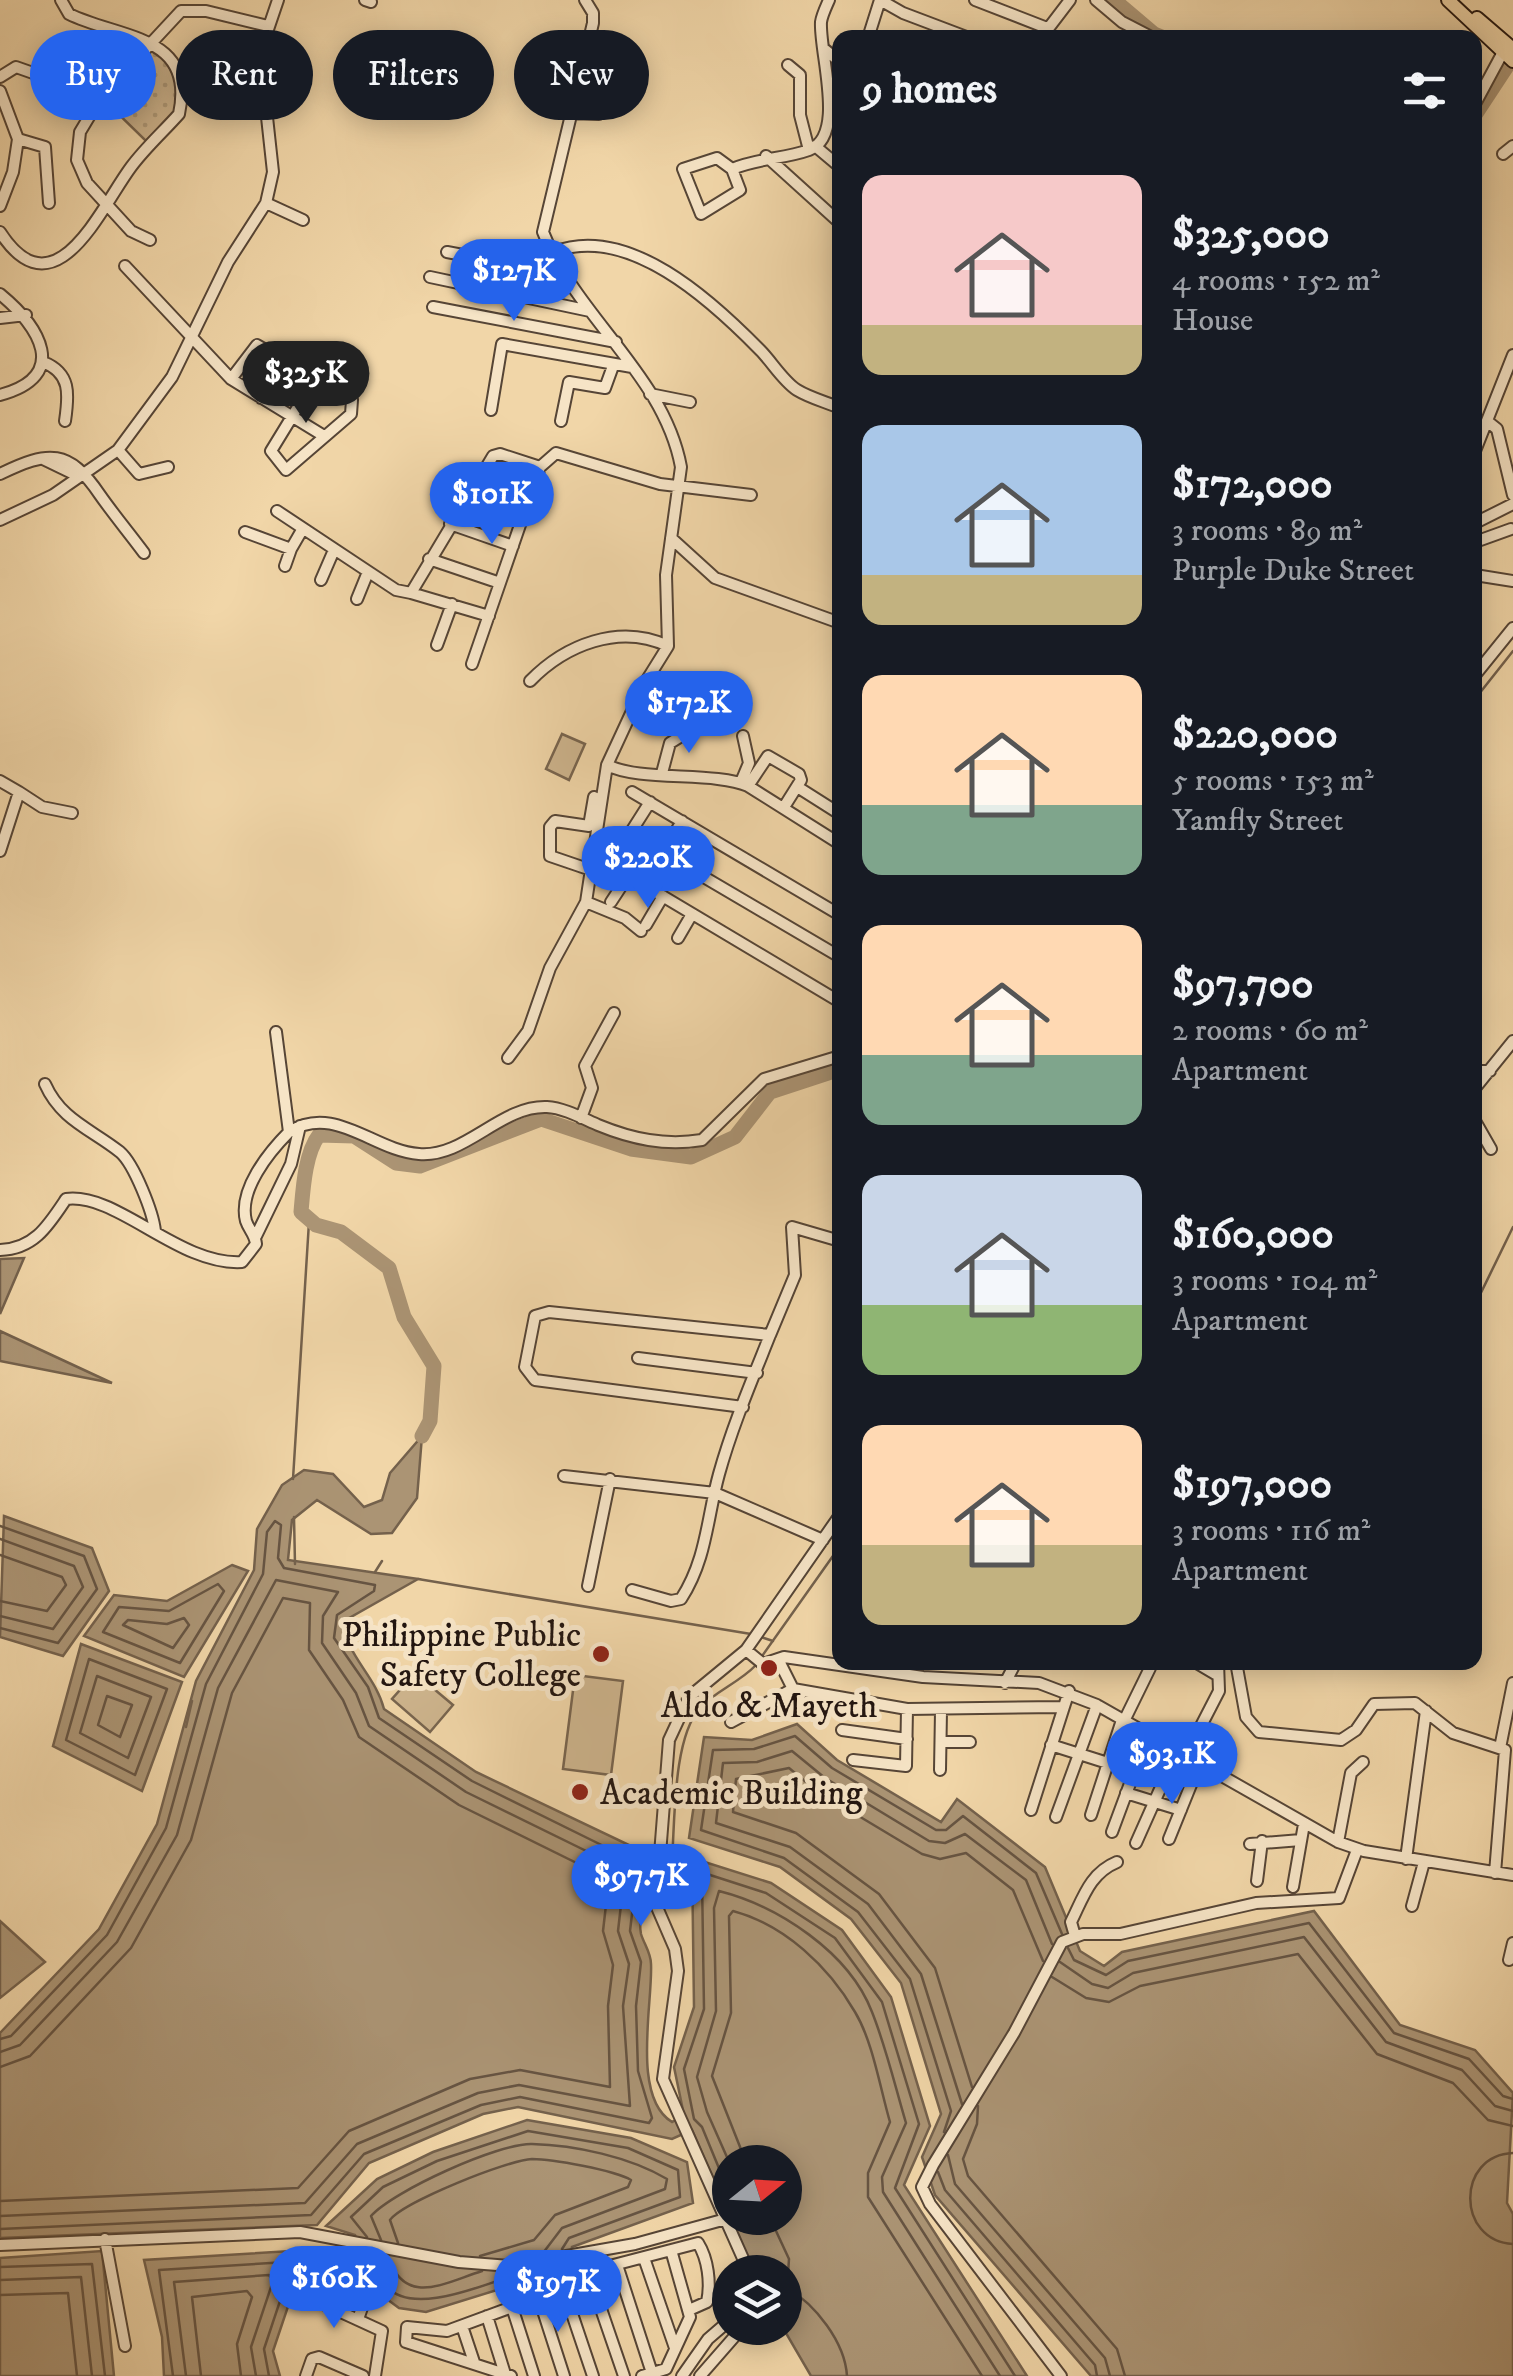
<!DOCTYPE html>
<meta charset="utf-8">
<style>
body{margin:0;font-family:"IM FELL DW Pica",serif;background:#242831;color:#f1f3f6;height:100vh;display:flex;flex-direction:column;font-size:38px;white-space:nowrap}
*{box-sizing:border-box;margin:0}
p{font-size:32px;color:#9ea1a6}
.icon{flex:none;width:55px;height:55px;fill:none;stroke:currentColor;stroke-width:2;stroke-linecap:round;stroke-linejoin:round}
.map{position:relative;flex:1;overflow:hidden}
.side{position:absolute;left:832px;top:30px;width:650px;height:1640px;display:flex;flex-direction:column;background:#171b24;border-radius:20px;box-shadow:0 5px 25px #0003}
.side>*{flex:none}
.top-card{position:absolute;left:30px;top:30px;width:652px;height:90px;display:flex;gap:20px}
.needle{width:65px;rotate:72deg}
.buttons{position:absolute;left:712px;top:2145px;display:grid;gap:20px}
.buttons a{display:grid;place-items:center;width:90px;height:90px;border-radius:50%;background:#171b24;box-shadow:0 5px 25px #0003;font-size:50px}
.price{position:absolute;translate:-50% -85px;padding:0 22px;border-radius:35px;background:#2563eb;color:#fff;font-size:32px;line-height:65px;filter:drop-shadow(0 2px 5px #0008)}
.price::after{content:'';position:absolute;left:50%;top:60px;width:30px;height:22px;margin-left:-15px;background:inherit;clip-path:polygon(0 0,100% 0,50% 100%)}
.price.on{background:#222;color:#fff}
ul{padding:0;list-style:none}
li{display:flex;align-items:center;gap:30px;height:250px;padding:0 30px}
li span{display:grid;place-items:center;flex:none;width:280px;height:200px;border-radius:20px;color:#555}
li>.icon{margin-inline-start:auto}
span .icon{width:120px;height:120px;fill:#fffc;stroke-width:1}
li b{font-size:42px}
h2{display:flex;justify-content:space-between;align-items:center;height:120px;padding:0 30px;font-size:42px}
.chip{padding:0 35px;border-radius:45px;background:#171b24;box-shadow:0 5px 25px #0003;font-size:35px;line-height:90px}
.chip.on{background:#2563eb;color:#fff}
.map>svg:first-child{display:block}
.grass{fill:#ceb58e;stroke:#78654f;stroke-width:2.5}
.park{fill:url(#park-dots);stroke:#78654f;stroke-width:2.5}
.water{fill:#ab9474;stroke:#74614c;stroke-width:2.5;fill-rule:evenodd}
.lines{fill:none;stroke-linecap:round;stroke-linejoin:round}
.shore{stroke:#665442;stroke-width:2.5}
.stream{stroke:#74614c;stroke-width:2.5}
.river{stroke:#ab9474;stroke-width:15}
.minor-casing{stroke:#564536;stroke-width:14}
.major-casing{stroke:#221510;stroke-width:16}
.minor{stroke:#f6e4c6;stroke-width:10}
.major{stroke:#f1d6a8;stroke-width:12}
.poi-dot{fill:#8f2418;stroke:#f6e4c6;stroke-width:4}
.labels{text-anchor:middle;stroke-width:10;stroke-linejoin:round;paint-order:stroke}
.poi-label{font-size:35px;fill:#221510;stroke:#f6e4c6;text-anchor:end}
</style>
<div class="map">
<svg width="1513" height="2376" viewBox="0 0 1513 2376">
<defs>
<pattern id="park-dots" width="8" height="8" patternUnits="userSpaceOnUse" patternTransform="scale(2.5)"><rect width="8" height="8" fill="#ceb58e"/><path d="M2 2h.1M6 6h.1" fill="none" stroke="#b19b79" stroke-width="1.8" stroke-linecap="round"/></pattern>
</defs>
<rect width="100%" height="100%" fill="#f1d6a8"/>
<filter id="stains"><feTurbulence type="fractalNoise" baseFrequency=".002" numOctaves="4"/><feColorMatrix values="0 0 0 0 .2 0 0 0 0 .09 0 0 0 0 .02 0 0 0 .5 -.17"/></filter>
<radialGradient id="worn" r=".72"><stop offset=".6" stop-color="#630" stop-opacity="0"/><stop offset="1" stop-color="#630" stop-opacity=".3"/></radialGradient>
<path class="grass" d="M562,734L585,744L569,780L546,769Z
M415,1673L453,1705L430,1732L392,1699Z
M575,1675L623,1681L611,1775L563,1769Z"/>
<path class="park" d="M151,48C169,56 185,93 175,111C169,122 154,132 146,141L103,99Z"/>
<path class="water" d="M24,1258L0,1314V1259Z
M0,1331L112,1383L0,1361Z
M422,1436L417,1498L392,1533L371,1534L317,1500L292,1520L288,1560L418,1579L344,1621C344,1654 375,1674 384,1709L476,1772L650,1855C647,1878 637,1912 641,1934C644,1944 651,1953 651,1964C653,2003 631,2097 672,2122L684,2115L674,2067L694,2007L692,1858L771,1883L842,1930L891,1997L930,2126L904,2185L1027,2376H811L783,2328L785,2272H754L692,2130L672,2139L518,2107L483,2114L369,2163L317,2225L0,2238V2033L99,1929L157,1824L196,1681L254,1570L257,1529L282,1485L304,1470L333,1474L364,1507L382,1500L390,1473ZM730,2162H785V2218H730Z
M4,1516L92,1548L109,1591L63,1656L0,1637Z
M232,1565L248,1571L184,1677L84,1636L114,1595L167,1601Z
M81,1644L182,1682L142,1791L53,1746Z
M797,1724L837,1760L941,1822L957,1799L1045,1867L1080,1951L1104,1966L1122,1952L1314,1911L1400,2025L1475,2050L1513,2093L1507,2203L1513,2214V2376H1091L935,2195L922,2157L941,2114L901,1983L851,1919L780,1867L689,1838L704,1737L752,1740Z
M0,1921L45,1962L0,1998Z
M527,2120L631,2138L687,2162L693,2203L572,2247L568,2268L426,2312L399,2308L376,2291L355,2235L326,2226L377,2179L433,2152Z
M307,2250L273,2351L280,2376H164L162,2337L144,2260Z
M102,2251L114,2376H0V2258Z"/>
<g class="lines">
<path class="shore" d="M0,1526L84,1556L97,1589L58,1643L0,1628
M0,1539L74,1566L83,1587L53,1629L0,1616
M0,1555L62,1577L66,1585L47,1611L0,1601
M218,1584L224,1591L180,1663L103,1632L119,1607L169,1611Z
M184,1618L189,1625L173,1648L123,1625L128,1620L167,1624Z
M89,1659L167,1689L135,1775L66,1740Z
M97,1676L151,1697L128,1758L80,1733Z
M107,1696L132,1705L120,1737L98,1725Z
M1068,1948L1074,1960L1106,1975L1128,1961L1309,1923L1394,2033L1469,2059L1503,2096L1513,2099
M1060,1962L1092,1984L1108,1988L1133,1973L1304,1937L1386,2042L1462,2070L1495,2106L1513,2111
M1052,1977L1086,1998L1109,2002L1140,1986L1298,1954L1377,2054L1453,2083L1488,2120L1513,2126
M0,2039L11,2036L107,1935L166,1828L206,1684L263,1574L267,1532L275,1521L281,1525L278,1558L284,1568L375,1585L374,1591L337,1615L334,1638L368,1687L379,1718L472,1781L638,1863L630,1931L641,1962L636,2006L638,2071L652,2118L649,2123L520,2097L481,2105L364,2154L311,2215L0,2229
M0,2052L20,2045L117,1942L177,1835L218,1688L276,1580L338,1592L323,1616L322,1643L356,1693L369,1726L466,1792L625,1870L618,1931L629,1964L623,2006L630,2106L519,2085L478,2093L357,2144L305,2203L0,2216
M0,2067L30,2056L131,1948L191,1840L232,1693L283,1598L310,1603L309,1650L343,1700L359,1737L459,1805L609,1879L603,1931L613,1965L608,2006L610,2087L520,2070L470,2079L349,2131L298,2188L0,2201
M972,2087L935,1968L879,1894L796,1833L733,1812L736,1779L789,1768L817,1791L922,1854L940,1859L966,1853L1013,1890L1043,1961
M962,2104L921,1974L868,1904L790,1847L716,1823L723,1763L757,1762L792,1751L825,1778L929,1841L945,1843L965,1834L1026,1880L1052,1944
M978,2106L977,2124L963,2159L968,2176L1117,2349L1125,2376
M944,2132L951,2111L910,1979L858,1912L784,1858L701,1830L713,1750L754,1749L795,1736L832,1768L936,1830H946L963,1816L1036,1873L1062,1934
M1513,2153C1456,2155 1456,2241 1513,2244
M948,2155L955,2184L1105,2358L1110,2376
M746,2162L712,2076L731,2013L729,1916L733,1911C785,1925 829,1967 855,2012C873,2042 880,2088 890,2122L868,2173V2197L982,2376
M730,2164L707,2112L697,2077L716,2011L714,1908L719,1891C778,1906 849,1952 872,2012C886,2047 895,2086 906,2123L882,2177L883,2192L1000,2376
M938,2172L945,2190L1095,2365L1097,2376
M730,2195L702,2127L694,2119L684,2069L704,2009L702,1878L707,1874L766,1893L835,1938L882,2002L919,2124L895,2188L1015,2376
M770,2218L789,2259L787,2288C815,2304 845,2342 847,2376
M367,2237L351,2217L383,2187L437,2161L528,2131L628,2148L678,2170L680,2197L569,2238L562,2249
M381,2240L371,2216C393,2191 499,2143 532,2144C575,2145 630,2157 667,2179L665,2189L562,2228L543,2253
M398,2243L390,2220C403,2202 508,2160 532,2159C552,2159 614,2170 631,2180L628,2187L555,2215L534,2240L480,2256
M373,2253C376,2262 378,2275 384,2283C409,2321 492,2281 526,2271
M387,2256C406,2307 441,2284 482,2271
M0,2267L92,2264L105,2376
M0,2280L81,2277L92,2376
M0,2295L68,2293L77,2376
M173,2376L159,2270L287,2262L291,2268L264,2349L269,2376
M186,2376L174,2282L269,2275L273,2281L251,2347L256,2376
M201,2376L192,2297L247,2291L252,2297L237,2344L241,2376"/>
<path class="stream" d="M1475,699L1513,651
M1475,1305L1513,1227
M293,1479L309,1222
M294,1517L295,1564
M375,1572L382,1561
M418,1579L751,1634
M761,1637L773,1641
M760,1659L840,1546
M186,1727L192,1701
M665,1857L693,1869
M672,1860C675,1820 673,1738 700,1708C715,1691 739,1683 756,1665"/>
<path class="river" d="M1114,0L1154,34L1164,38
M1475,115L1513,57
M422,1436L430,1421L434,1366L404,1317L389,1268L341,1232L316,1225L301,1212C303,1189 305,1153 319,1135L354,1136L396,1163L420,1166L541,1119L631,1149L691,1157L735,1137L770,1092L840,1069"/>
<defs>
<path id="minor" d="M365,0L371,2
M880,0L903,13L969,38
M975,0L1047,28
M1096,0L1122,22L1153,38
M868,38L880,0
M1041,38L1070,0
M823,48L840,62
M788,65L800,75V115L809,150
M0,77L16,67L101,97
M0,91L18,139L45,147L49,203
M1475,104L1503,52
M569,113L599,114
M815,146L840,167
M1503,154L1513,146
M766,156L840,223
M717,158L732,169L740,190L701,214L683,169Z
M732,169C758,158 784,159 809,150C847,136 819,53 821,22C822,15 826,7 829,0
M266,203L303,220
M0,206L13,172L18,139
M0,232C55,317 101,207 131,167C145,148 163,132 179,114C196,34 120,39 69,14L61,0
M150,240L131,231L87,183L77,160L80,132L101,97L181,11H206L268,26
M447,252L542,270L560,264
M554,252C628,223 712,301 760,350C772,362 783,381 797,390C810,398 826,402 840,408
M125,266L231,379L324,436
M430,277L590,311
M0,294C39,326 71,376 0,395
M433,307L616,342
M0,318L26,315
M43,362C71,373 69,394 65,421
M231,379L257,345L352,400L351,414L286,470L271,451L301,402
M650,394L690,402
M261,398L277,373
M491,410L502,344L632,367
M561,421L569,382L605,388L613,366
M1487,421L1497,429L1513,495
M118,450L139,474L168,467
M1475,451L1513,355
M43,459L74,474
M0,474C49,450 69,449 100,495C114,515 130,534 144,553
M471,489L527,508
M277,511L396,590L411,593L493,456L500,454L540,467
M0,520L53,495L118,450L172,377L228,262L266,203L273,172L260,53L278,0
M1475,523L1513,504
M450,524L513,546
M245,532L291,549L302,530
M671,538L715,578L840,623
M1475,542L1511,529
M429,559L500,583
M285,566L291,549
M1475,575L1513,581
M321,580L334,550
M411,593L489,616
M357,599L368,572
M437,645L452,604
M472,664L540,467L556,453L660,484L751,495
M1475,675L1513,628
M530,681C565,645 619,623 668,646
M607,765C640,782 715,771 748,786
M662,773L670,743L707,720
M0,781L19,792L0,851
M741,782L749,763L743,736
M799,788L840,814
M19,792L42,807L72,813
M632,792L840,915
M784,807L801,780L799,774L768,756L748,786L840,844
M622,846L650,802
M594,852L624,874
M663,853L840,957
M593,862L644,885L840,1002
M591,870L550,856V827L555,821L589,826L594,797
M644,885L682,821
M586,902L625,918L641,931
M611,902L628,876
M646,925L663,896
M678,938L692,914
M276,1032L289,1132C334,1103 374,1151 419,1154C465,1158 501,1105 547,1107C564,1108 582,1118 598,1125C632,1139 665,1146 702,1140L764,1079L840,1056
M508,1058L528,1031L550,968L586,902L607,765L645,683L668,646L666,575L681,467C664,375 576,317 543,232L593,23V13L585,0
M1475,1071H1490
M45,1084C61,1120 91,1129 120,1152C134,1164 153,1212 155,1231
M1475,1088L1513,1041
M581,1118L592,1088L585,1066L614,1013
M1475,1121L1491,1149
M256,1236L291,1164L300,1126
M0,1250C34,1249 48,1226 66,1199C117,1192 179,1266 242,1262L256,1244C255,1234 249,1230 246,1221C238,1190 269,1152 289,1132
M770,1335L795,1275L792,1227L840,1241
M638,1358L757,1373
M564,1476L715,1493L823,1540
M588,1586L610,1479
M632,1590L671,1601L681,1599C707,1559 707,1517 719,1474C732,1427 752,1380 770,1335L549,1312L535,1316L525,1367L535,1380L743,1407
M746,1650L763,1664L784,1657L923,1677L1039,1683L1097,1705L1338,1842L1364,1851L1513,1875
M778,1659L793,1689
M1195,1662L1217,1675
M1236,1662L1246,1717L1259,1732L1341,1740L1356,1730L1374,1704L1415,1703L1453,1733L1505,1750L1495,1873
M1005,1683L1016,1662
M1124,1721L1150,1668
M731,1722L793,1689L907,1709L1061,1707
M842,1730L907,1739
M941,1742H970
M1051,1745L1136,1772
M1500,1748L1513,1683
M1185,1757L1219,1691L1218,1662
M853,1760L906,1766L907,1709
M940,1770L941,1711
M1126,1793L1181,1810
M1031,1810L1069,1691
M1091,1815L1122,1720
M1056,1817L1097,1705
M1112,1832L1148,1735
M1169,1839L1199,1765
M1338,1842L1351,1773L1363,1762
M1136,1843L1177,1751
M1250,1844L1301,1840
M1406,1859L1426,1711
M1257,1881L1262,1841
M1293,1887L1304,1824
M1412,1906L1424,1862
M1075,1936L1071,1922C1083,1898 1090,1873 1117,1862
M1509,1960L1513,1943
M105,2239L125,2346
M0,2245L300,2232L459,2262L510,2266L635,2244L726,2219
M644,2258L675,2348
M617,2265L652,2373
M588,2271L624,2376
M749,2272L663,2079L678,1971L675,1949L656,1905L669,1740L689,1697L746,1650L840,1515
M561,2281L593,2376
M352,2288L363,2305L358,2319
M537,2292L564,2376
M308,2297L382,2331L375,2376
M512,2307L534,2376
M487,2316L505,2374
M462,2326L474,2362
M306,2376L312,2359L319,2357L363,2376
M511,2376L406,2342L407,2327L447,2331L512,2307L575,2275L698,2243C708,2259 711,2283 707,2302L689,2310
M642,2376L666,2369L690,2317L671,2250
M682,2376L708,2339L730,2320
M700,2376L742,2328
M1061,2376L930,2204L922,2187L933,2165L1014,2033L1062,1942L1083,1934H1120L1256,1903L1339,1898L1357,1850"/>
<path id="major" d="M1448,0L1513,61
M1477,18L1513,49"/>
</defs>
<use href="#minor" class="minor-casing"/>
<use href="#major" class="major-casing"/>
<use href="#minor" class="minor"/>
<use href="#major" class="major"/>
</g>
<g class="poi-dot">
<circle cx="601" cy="1654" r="10"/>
<circle cx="769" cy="1668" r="10"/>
<circle cx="580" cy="1792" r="10"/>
</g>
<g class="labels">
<g class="poi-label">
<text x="581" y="1646">Philippine Public<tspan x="581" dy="40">Safety College</tspan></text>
<text x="769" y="1717" text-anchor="middle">Aldo &amp; Mayeth</text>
<text x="600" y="1804" text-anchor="start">Academic Building</text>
</g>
</g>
<rect width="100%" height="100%" filter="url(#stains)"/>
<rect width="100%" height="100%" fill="url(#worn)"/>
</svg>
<div class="buttons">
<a><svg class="needle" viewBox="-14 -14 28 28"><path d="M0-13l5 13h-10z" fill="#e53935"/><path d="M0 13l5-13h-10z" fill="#9ea1a6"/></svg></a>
<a><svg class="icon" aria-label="layers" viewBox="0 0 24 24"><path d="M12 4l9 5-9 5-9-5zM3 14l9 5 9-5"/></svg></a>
</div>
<b class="price" style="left:514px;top:324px">$127K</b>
<b class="price on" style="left:306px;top:426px">$325K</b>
<b class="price" style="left:492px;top:547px">$101K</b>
<b class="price" style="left:689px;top:756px">$172K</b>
<b class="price" style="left:648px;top:911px">$220K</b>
<b class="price" style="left:1172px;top:1807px">$93.1K</b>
<b class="price" style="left:641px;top:1929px">$97.7K</b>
<b class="price" style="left:334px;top:2331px">$160K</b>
<b class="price" style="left:558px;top:2335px">$197K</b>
<div class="top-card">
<a class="chip on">Buy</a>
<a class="chip">Rent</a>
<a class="chip">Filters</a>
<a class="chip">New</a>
</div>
<section class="side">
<h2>9 homes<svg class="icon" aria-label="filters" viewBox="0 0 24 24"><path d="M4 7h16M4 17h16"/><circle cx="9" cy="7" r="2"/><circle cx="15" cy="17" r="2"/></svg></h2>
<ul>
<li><span style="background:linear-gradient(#f6c9c9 75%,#c2b280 0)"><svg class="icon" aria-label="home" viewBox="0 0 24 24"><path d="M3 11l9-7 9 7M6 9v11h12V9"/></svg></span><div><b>$325,000</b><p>4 rooms · 152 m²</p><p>House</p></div></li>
<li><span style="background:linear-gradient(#a9c7e8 75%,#c2b280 0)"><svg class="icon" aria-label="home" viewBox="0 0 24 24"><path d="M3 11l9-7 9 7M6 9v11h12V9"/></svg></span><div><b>$172,000</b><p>3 rooms · 89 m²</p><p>Purple Duke Street</p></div></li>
<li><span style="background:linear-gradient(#ffd9b3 65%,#7fa58c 0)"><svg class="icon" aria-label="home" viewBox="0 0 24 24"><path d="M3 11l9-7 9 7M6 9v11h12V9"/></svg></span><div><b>$220,000</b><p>5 rooms · 153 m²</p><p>Yamfly Street</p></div></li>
<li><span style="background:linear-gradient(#ffd9b3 65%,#7fa58c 0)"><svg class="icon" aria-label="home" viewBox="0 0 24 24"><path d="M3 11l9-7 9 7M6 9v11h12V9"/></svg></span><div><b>$97,700</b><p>2 rooms · 60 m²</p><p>Apartment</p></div></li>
<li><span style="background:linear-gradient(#c9d6e8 65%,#8fb573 0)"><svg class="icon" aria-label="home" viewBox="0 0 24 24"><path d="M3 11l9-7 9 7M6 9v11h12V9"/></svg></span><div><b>$160,000</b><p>3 rooms · 104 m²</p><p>Apartment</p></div></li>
<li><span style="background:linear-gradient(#ffd9b3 60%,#c2b280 0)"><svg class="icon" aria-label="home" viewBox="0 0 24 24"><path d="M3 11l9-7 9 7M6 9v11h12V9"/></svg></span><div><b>$197,000</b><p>3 rooms · 116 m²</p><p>Apartment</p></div></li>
</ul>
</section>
</div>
